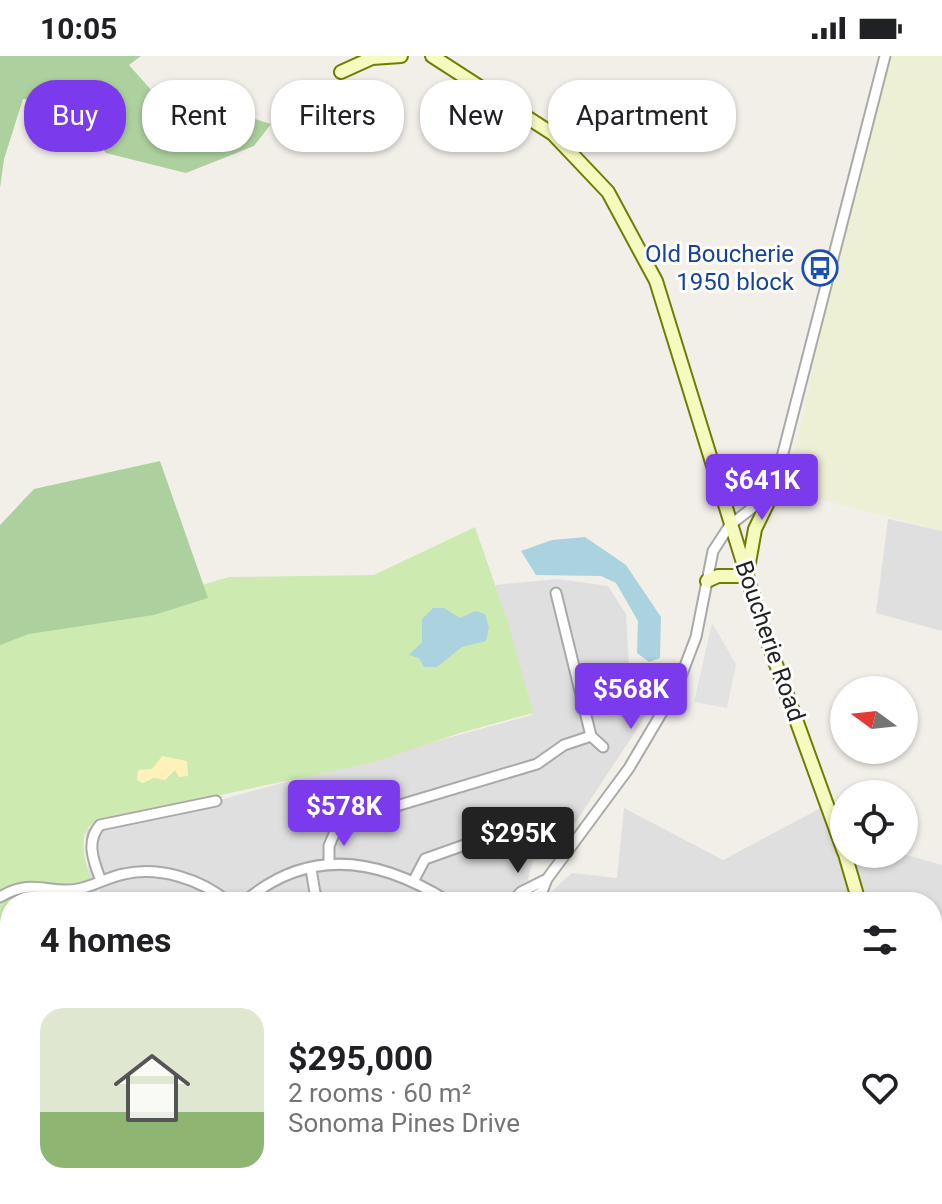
<!DOCTYPE html>
<meta charset="utf-8">
<style>
body{margin:0;font-family:Roboto,sans-serif;background:#f2f2f2;color:#202124;height:100vh;display:flex;flex-direction:column;font-size:30px;white-space:nowrap}
*{box-sizing:border-box;margin:0}
p{font-size:26px;color:#757577}
.icon{flex:none;width:44px;height:44px;fill:none;stroke:currentColor;stroke-width:2;stroke-linecap:round;stroke-linejoin:round}
.map{position:relative;flex:1;overflow:hidden}
.panel{position:absolute;left:0px;top:836px;width:942px;height:312px;display:flex;flex-direction:column;background:#fff;border-radius:32px 32px 0 0;box-shadow:0 2px 6px #0004}
.panel>*{flex:none}
.guide{position:absolute;left:24px;top:24px;width:894px;height:72px;display:flex;gap:16px}
.needle{width:52px;rotate:285deg}
.controls{position:absolute;left:830px;top:620px;display:grid;gap:16px}
.controls a{display:grid;place-items:center;width:88px;height:88px;border-radius:50%;background:#fff;box-shadow:0 2px 6px #0004;font-size:40px}
.price{position:absolute;translate:-50% -68px;padding:0 18px;border-radius:8px;background:#7c3aed;color:#fff;font-size:26px;line-height:52px;filter:drop-shadow(0 2px 4px #0008)}
.price::after{content:'';position:absolute;left:50%;top:48px;width:24px;height:18px;margin-left:-12px;background:inherit;clip-path:polygon(0 0,100% 0,50% 100%)}
.price.selected{background:#222;color:#fff}
ul{padding:0;list-style:none}
li{display:flex;align-items:center;gap:24px;height:200px;padding:0 40px}
li+li{border-top:2px solid #e0e0e0}
li span{display:grid;place-items:center;flex:none;width:224px;height:160px;border-radius:24px;color:#555}
li>.icon{margin-inline-start:auto}
span .icon{width:96px;height:96px;fill:#fffc;stroke-width:1}
li b{font-size:34px}
h2{display:flex;justify-content:space-between;align-items:center;height:96px;padding:0 40px;font-size:34px}
.tag{padding:0 28px;border-radius:32px;background:#fff;box-shadow:0 2px 6px #0004;font-size:28px;line-height:72px}
.tag.selected{background:#7c3aed;color:#fff}
.status{display:flex;justify-content:space-between;align-items:center;height:56px;padding:0 40px;background:#fff;direction:ltr}
.status svg{height:22px;fill:currentColor}
.map>svg:first-child{display:block}
.residential{fill:#e0dfdf}
.farmland{fill:#eef0d5}
.grass{fill:#cdebb0}
.forest{fill:#add19e}
.sand{fill:#fff1ba}
.parking{fill:#e2e2e2}
.water{fill:#aad3df}
.lines{fill:none;stroke-linecap:round;stroke-linejoin:round}
.street-casing{stroke:#a9a9a9;stroke-width:13}
.secondary-casing{stroke:#707d05;stroke-width:16}
.street{stroke:#fff;stroke-width:9}
.secondary{stroke:#f7fabf;stroke-width:12}
.labels{text-anchor:middle;stroke-width:6;stroke-linejoin:round;paint-order:stroke}
.transit-label{font-size:24px;fill:#164399;stroke:#fff;text-anchor:end}
.street-label{font-size:24px;fill:#222;stroke:#fff}
</style>
<div class="status"><b>10:05</b><svg viewBox="0 0 49 12"><path d="M0 12V9h3v3zM5 12V6h3v6zM10 12V3h3v9zM15 12V0h3v12zM26 1h20v11H26zM47 4h2v5h-2z"/></svg></div>
<div class="map">
<svg width="942" height="1148" viewBox="0 0 942 1148">
<rect width="100%" height="100%" fill="#f2efe9"/>
<path class="residential" d="M888,463L942,475V575L876,557Z
M558,523L608,530L626,558L629,609L653,649L554,799L533,805L528,823L536,846H108L89,821L85,773L216,745L532,659L495,529Z
M830,747L844,798H903L942,809V1148H586L587,1138H932V846H540L572,817L617,822L624,752L723,804Z
M10,1138H580L579,1148H11Z"/>
<path class="farmland" d="M889,0H942V475L786,434L847,161Z"/>
<path class="grass" d="M475,471L509,569L533,657L460,677L374,706L95,766L86,773C78,794 91,828 104,846H10V1067L6,1073L0,1148V564L113,555L229,521L374,519Z"/>
<path class="forest" d="M0,0H141L129,9L184,71L242,59L271,68L254,90L186,117L106,97L59,41L23,43L4,103L0,132Z
M160,405L208,542L154,559L29,578L0,589V469L34,433Z"/>
<path class="sand" d="M162,700L187,705L188,720L179,721L175,714L165,724L154,722L143,727L137,724L138,714L152,713Z"/>
<path class="parking" d="M712,567L736,608L727,652L694,646Z"/>
<path class="water" d="M585,481L626,509L661,561L660,602L649,606L637,597L638,565L616,527L601,520L536,519L521,495L552,484Z
M433,552H444L460,562L475,555L485,558L489,571L486,585L462,591L437,611H424L419,602L409,599L422,586V563Z"/>
<g class="lines">
<defs>
<path id="street" d="M556,537L591,680L603,691
M329,808V790L334,778L349,770L393,751L537,708L564,689L591,680
M311,813L315,837L322,846
M414,824L425,803L504,775L544,774
M101,825C94,806 85,786 100,769L216,745
M0,841C33,821 50,839 78,833C94,830 108,821 124,818C159,810 201,823 228,846
M244,846C310,789 382,803 449,846
M512,846L521,836L547,823
M525,846L542,836L547,823L629,712L677,631L696,581L713,495L730,469L773,436L885,0
M61,1138L63,1148
M208,1138L212,1148
M136,1148L142,1138
M322,1148L323,1138
M387,1148L388,1138
M450,1148V1138
M512,1148L513,1138"/>
<path id="secondary" d="M432,0L553,78L608,136L656,225L765,578L844,796
M341,16L372,2L401,0
M714,418L773,436L755,473L747,518
M707,525L718,520H746
M845,798L859,846
M847,1138L850,1148"/>
</defs>
<use href="#street" class="street-casing"/>
<use href="#secondary" class="secondary-casing"/>
<use href="#street" class="street"/>
<use href="#secondary" class="secondary"/>
</g>
<defs>
<symbol id="bus-ring" viewBox="-11 -11 22 22"><circle r="9.5" fill="#fff" stroke="#1a4fb4" stroke-width="1.5"/><path d="M-5-6H5V4H4V6H2V4H-2V6H-4V4H-5ZM-3.5-4V0h7V-4ZM-3.5 1.2v1.5H-2V1.2ZM2 1.2v1.5H3.5V1.2Z" fill="#1a4fb4"/></symbol>
</defs>
<g fill-rule="evenodd">
<use href="#bus-ring" x="800" y="192" width="40" height="40"/>
</g>
<g class="labels">
<g class="transit-label">
<text x="794" y="206">Old Boucherie<tspan x="794" dy="28">1950 block</tspan></text>
</g>
<g class="street-label">
<text transform="translate(770 585) rotate(71)" y="8">Boucherie Road</text>
</g>
</g>
</svg>
<div class="controls">
<a><svg class="needle" viewBox="-14 -14 28 28"><path d="M0-13l5 13h-10z" fill="#e53935"/><path d="M0 13l5-13h-10z" fill="#757577"/></svg></a>
<a><svg class="icon" aria-label="locate" viewBox="0 0 24 24"><circle cx="12" cy="12" r="6"/><path d="M12 2v4M12 18v4M2 12h4M18 12h4"/></svg></a>
</div>
<b class="price" style="left:762px;top:466px">$641K</b>
<b class="price" style="left:631px;top:675px">$568K</b>
<b class="price" style="left:344px;top:792px">$578K</b>
<b class="price selected" style="left:518px;top:819px">$295K</b>
<div class="guide">
<a class="tag selected">Buy</a>
<a class="tag">Rent</a>
<a class="tag">Filters</a>
<a class="tag">New</a>
<a class="tag">Apartment</a>
</div>
<section class="panel">
<h2>4 homes<svg class="icon" aria-label="filters" viewBox="0 0 24 24"><path d="M4 7h16M4 17h16"/><circle cx="9" cy="7" r="2"/><circle cx="15" cy="17" r="2"/></svg></h2>
<ul>
<li><span style="background:linear-gradient(#dfe7d0 65%,#8fb573 0)"><svg class="icon" aria-label="home" viewBox="0 0 24 24"><path d="M3 11l9-7 9 7M6 9v11h12V9"/></svg></span><div><b>$295,000</b><p>2 rooms · 60 m²</p><p>Sonoma Pines Drive</p></div><svg class="icon" aria-label="heart" viewBox="0 0 24 24"><path d="M12 20l-8-8c-3-5 5-10 8-4 3-6 11-1 8 4z"/></svg></li>
</ul>
</section>
</div>
